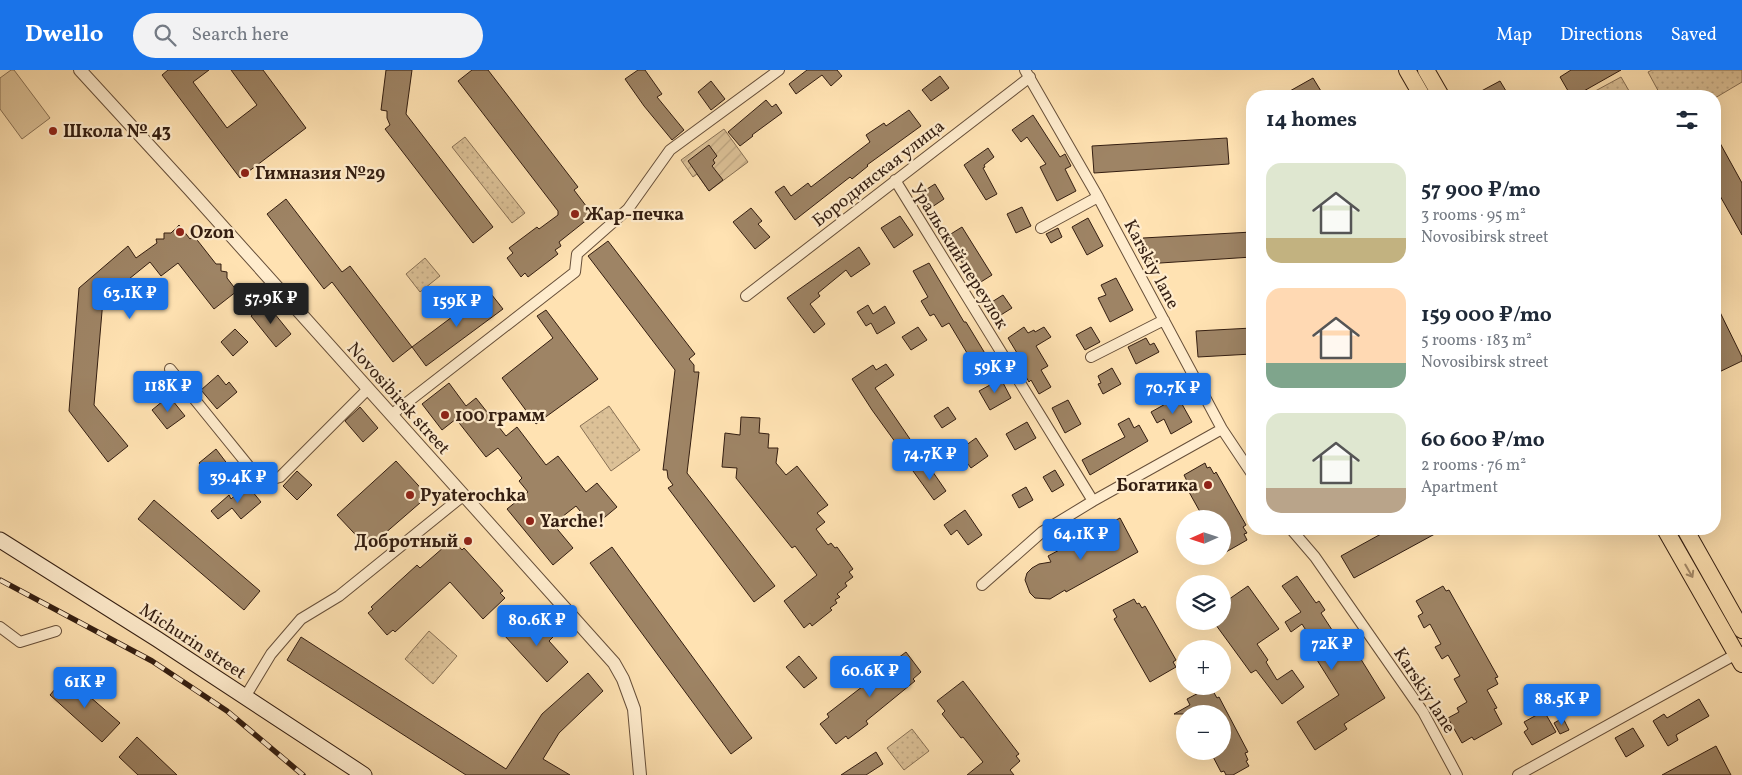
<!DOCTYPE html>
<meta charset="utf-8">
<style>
body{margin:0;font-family:Vollkorn,serif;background:#f2f2f3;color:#1f2937;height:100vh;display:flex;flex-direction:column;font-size:19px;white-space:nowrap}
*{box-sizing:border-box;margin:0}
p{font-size:16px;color:#747a83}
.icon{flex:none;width:28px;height:28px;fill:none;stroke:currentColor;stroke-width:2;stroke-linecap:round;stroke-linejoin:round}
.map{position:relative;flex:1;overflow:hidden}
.panel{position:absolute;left:1246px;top:20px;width:475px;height:445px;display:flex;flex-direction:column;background:#fff;border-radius:20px;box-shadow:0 5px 20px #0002}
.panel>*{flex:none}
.needle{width:32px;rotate:267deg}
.controls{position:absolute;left:1176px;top:440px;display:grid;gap:10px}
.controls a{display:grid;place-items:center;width:55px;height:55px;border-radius:50%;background:#fff;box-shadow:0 5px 20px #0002;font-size:25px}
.price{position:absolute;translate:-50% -42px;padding:0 11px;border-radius:5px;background:#1a73e8;color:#fff;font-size:16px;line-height:32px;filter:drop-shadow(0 1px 2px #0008)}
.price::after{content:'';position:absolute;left:50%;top:30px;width:15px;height:11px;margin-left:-8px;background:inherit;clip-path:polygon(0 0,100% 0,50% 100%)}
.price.on{background:#222;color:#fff}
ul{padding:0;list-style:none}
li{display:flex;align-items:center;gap:15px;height:125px;padding:0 20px}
li span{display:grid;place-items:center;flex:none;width:140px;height:100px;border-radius:15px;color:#555}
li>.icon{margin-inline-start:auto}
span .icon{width:60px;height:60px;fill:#fffc;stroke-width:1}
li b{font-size:21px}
h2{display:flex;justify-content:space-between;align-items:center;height:60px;padding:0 20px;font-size:21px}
header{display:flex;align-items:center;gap:30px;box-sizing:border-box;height:70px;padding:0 25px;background:#1a73e8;color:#fff}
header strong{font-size:24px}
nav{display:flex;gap:28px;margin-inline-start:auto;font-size:18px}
.search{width:350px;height:45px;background:#f2f2f3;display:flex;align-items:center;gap:12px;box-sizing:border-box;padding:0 18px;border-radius:28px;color:#747a83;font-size:19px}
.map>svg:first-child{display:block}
.grass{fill:url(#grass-dots);stroke:#887054}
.garden{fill:url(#garden-furrows);stroke:#887054}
.pitch{fill:#dcc197;stroke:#887054}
.building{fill:#9e8465;stroke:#341e11}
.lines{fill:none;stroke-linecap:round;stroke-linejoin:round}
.minor-casing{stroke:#674f39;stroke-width:12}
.tertiary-casing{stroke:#674f39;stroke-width:14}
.secondary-casing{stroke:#341e11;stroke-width:17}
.primary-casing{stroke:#341e11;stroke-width:18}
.minor{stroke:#ffeccd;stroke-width:10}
.tertiary{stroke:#ffeccd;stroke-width:12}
.secondary{stroke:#ffeccd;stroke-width:15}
.primary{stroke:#ffe2b2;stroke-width:16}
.rail-casing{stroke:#341e11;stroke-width:5.5}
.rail{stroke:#ffeccd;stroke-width:4;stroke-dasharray:11;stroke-linecap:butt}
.oneway{stroke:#a48a6a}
.poi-dot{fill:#8f2418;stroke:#ffeccd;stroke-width:2}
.labels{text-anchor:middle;stroke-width:4.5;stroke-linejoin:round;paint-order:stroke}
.poi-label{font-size:18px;font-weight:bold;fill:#341e11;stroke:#ffeccd;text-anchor:start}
.street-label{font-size:18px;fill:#341e11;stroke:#ffeccd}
</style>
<header>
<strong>Dwello</strong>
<div class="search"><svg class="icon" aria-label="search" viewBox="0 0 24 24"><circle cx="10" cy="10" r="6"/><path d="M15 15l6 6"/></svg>Search here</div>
<nav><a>Map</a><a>Directions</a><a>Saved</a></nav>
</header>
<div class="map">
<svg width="1742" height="705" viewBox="0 0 1742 705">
<defs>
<pattern id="grass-dots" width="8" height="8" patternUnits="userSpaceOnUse" patternTransform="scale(1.25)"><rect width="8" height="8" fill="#dcc197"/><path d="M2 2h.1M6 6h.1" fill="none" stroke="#bda581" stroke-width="1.8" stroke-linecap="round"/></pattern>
<pattern id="garden-furrows" width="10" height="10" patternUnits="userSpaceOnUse" patternTransform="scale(1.25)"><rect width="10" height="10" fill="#dcc197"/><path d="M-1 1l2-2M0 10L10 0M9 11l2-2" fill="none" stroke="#bda581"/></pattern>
</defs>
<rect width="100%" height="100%" fill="#ffe2b2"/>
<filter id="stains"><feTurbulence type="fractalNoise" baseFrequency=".004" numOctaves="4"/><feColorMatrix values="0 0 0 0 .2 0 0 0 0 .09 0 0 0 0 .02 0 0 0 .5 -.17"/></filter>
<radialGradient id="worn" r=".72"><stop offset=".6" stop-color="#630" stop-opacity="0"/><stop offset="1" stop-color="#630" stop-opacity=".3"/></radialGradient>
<path class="grass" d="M1652,0H1742V12L1715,28V26H1661L1648,2Z
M1621,7L1632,26H1586Z
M465,67L525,143L512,153L452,77Z
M425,188L440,206L420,222L406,204Z
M609,336L640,380L611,401L580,356Z
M429,561L457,586L433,614L405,589Z
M912,659L929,681L904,700L887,678Z"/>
<path class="garden" d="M724,59L748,92L709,121L697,104L693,107L681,90Z"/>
<path class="pitch" d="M11,0H14L50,48L22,69L0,39V8Z"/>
<path class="building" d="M168,0H209L193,12L227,58L257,35L231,0H263L306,58L240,108L162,5Z
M386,0H412L406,44L493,157L473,173L385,59L390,55L387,48V41L381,40Z
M472,0H488L578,117L574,120L593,145L559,172L561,176L555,180L558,184L528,207L525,203L521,207L507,188L513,183L509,178L537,157L539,159L558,145V141L458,11Z
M638,0H645L662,24L657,27L684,60L672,70L644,36L625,9Z
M807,0H837L842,6L831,16L822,5L796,24L789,14Z
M1571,0H1621L1575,26H1571L1560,7Z
M940,6L949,18L931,31L922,20Z
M1313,8L1324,26H1281Z
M711,11L725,29L711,40L698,22Z
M1500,11L1509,26H1472Z
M766,30L772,37L776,34L782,43L752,65L753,66L740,76L728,62Z
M909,40L921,56L867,95L868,96L852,109L850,107L795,150L775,122L784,116L791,126L808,113L811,117L870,72L866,65L884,53L886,56Z
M1033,45L1060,87L1065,84L1071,96L1065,99L1076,121L1057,131L1040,97L1046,94L1027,67L1021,72L1012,60Z
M1715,64L1742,113V165L1715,117Z
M1227,68L1229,94L1094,103L1092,76Z
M709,75L717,86L713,90L715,93L712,96L723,110L709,121L688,91Z
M988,78L994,87L984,95L985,97L983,98L997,124L986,130L964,95Z
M935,114L944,129L929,139L919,124Z
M286,129L342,202L350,196L412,277L393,292L332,212L324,219L267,144Z
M1022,137L1031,156L1016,163L1007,144Z
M751,138L762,151L758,154L770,167L755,179L733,152Z
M900,146L913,165L894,178L881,158Z
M1088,148L1103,176L1087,185L1072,157Z
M179,155L190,169L194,166L216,194H221V201L227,202V208L237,221L214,239L178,193L161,206L150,192L103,230L94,335L128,376L108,392L69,341L79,218L128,176L136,188L157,173L156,169H164V163H171Z
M962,157L992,205L976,215L946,167Z
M1058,158L1062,167L1051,173L1046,164Z
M1252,162V187L1145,194L1143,168Z
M608,171L695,284L689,289L694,295V302H699L687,403L775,516L754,532L668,418L673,415L668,408L667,400H663L675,300L588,186Z
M859,177L870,194L851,207L846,200L818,223L820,226L810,234L825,254L814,263L787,228Z
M929,193L964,252H966L986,285L973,293L949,253L942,257L934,244L930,246L921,231L928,227L913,201Z
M1116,208L1133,240L1110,252L1098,228L1106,225L1101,215Z
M488,220L503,239L426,296L412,277Z
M1003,225L1012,238L996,248L987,235Z
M1715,232L1742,287V291L1715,304Z
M266,233L291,264L276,277L251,246Z
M868,235L873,244L885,236L895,253L877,264L871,253L866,256L857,242Z
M546,240L598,309L536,354L502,308L553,268L537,246Z
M918,257L927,270L911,280L902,267Z
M1024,257L1028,263L1034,260L1035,262L1044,257L1051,267L1036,276L1048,296L1041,300L1051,317L1039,324L1031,310L1029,312L1019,295L1023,293L1008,268Z
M1091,257L1100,272L1085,280L1076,265Z
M1252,258V284L1198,287L1196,261Z
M235,259L248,272L233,286L221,272Z
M1146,268L1150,275L1154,273L1159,282L1136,294L1128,277Z
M886,294L894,305L875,318L912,372L901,380L872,340L852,309L873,295L876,300Z
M1112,298L1121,314L1103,324L1098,314L1101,313L1098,306Z
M218,305L226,315L229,312L237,322L217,339L201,320Z
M1001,309L1011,328L990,340L979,321Z
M449,313L466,336L476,328L506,366L517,357L546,395L558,386L586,422L597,413L617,437L593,457L576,436L553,454L573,478L553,495L507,439L528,422L519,411L522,408L498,378L486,387L456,349L442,360L422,334Z
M169,326L185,346L167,359L152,340Z
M1178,327L1192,352L1171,364L1164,349L1157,353L1151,342Z
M1068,330L1081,354L1065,363L1052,338Z
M360,337L378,358L363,372L345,351Z
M948,337L956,349L942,358L934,346Z
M741,347L760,348L759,363L769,364L768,378H778L776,393L786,405L797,396L828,435L817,443L825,452L816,459L828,475L831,473L835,478L837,477L853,499L849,502L853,507L845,513L847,516L837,524L840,527L835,530L837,533L830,538L832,540L812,556L810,553L804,558L784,531L817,505L795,476L792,478L736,408L737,398L722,397L725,363L740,365Z
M1129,348L1134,358L1139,355L1148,371L1090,405L1082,390L1125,367L1118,354Z
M1027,352L1036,368L1015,380L1006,364Z
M976,368L988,386L971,398L958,381Z
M216,379L232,400L215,413L199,393Z
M396,391L428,426L368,478L337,445Z
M926,392L946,421L934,430L913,401Z
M1205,393L1207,398L1210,397L1214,404L1216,402L1246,455L1243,457L1247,463L1244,464L1247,470L1226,482L1222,476V449H1204L1184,413L1187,411L1184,405Z
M1055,400L1064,415L1052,422L1043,407Z
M297,401L312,415L297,430L283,416Z
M247,415L261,432L241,449L232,438L218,449L211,441L229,425L231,429Z
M1026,417L1033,430L1019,438L1012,425Z
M154,430L260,521L244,540L138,449Z
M965,440L982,465L968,475L957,460L951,465L944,455Z
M1120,448L1138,482L1066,522L1065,520L1050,529L1035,528L1030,523L1025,510L1027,503L1032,498L1039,494L1051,492L1048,486Z
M1390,459H1444L1354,508L1341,486Z
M454,471L462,480L464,478L503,521L500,523L505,528L483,549L450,512L395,562L393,560L387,565L368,543L373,539L371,537L417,495L420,498L444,477L445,478Z
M612,477L752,668L731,684L590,493Z
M1297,506L1316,533L1319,531L1325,540L1321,543L1336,566L1344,562L1385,628L1344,654L1347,659L1315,680L1297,652L1339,625L1312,582L1317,578L1302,554L1291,562L1285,552L1301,542L1282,516Z
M1248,516L1279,559L1257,574L1268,590L1266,592L1277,610L1292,600L1304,617L1282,634L1256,600L1251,603L1213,551H1222V534Z
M1443,516L1446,521L1449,520L1498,607L1495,608L1498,614L1487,620L1497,638L1494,639L1502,654L1474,670L1472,667L1462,673L1448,648L1459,642L1457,638L1467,632L1454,609L1460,606L1448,585L1442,589L1435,577L1441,574L1430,554L1424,558L1418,546L1423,543L1416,531Z
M1134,529L1137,534L1139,533L1142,538L1145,536L1176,590L1173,592L1176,597L1150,612L1114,549L1117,547L1113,540Z
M530,543L541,556L543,554L554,566L549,571L568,592L547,612L504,565L518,551L520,553Z
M301,567L506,699L542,644L588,603L603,621L559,663L543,689L570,705H466L287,590Z
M906,582L921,602L913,609L915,611L866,651L868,654L848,669L846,666L836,674L820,654L829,647L827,644L867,613L865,610L884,595L886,597Z
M799,586L817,608L804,618L786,597Z
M66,606L120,653L102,672L50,625Z
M963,611L1019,684L1016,686L1020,691L1010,700L1014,705H967L983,692L963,667L961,668L942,644L945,641L937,631Z
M1208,618L1210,623L1213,621L1217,628L1219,627L1248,682L1245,683L1248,690L1246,691L1249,696L1233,705H1226L1224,701L1221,702L1210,681H1222V644H1174L1190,635L1187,629Z
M1699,629L1709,646L1676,665L1678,670L1668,676L1653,651L1664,644L1667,648Z
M1544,641L1556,662L1532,675L1524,662L1528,659L1524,652Z
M1563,648L1569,660L1560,664L1554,653Z
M1633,658L1644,676L1626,687L1615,668Z
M137,667L177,705H138L119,687Z
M1716,676L1731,705H1662Z
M876,682L883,694L866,705H841Z"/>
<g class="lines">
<defs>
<path id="minor" d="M1025,0L1098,127L1222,359L1252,404
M895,110L1093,431
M1041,158L1098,127
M746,226L1030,7
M1091,287L1164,250
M170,299L260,410H269L280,407L367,320
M391,345L575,202L577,184L628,139L670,80L779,0
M1291,459L1315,487L1423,642L1457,705
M982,515L1042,462L1093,431L1222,359
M0,557L20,572L56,561
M245,627L271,584L301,549L339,526L464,425
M1518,705L1740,582"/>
<path id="tertiary" d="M80,0L190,120L614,593L623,609L634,639L640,705"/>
<path id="secondary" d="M0,470L157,569L364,705"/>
<path id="primary" d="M1407,0L1422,26
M1426,0L1441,26
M1665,459L1742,594
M1685,459L1742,560"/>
</defs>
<use href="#minor" class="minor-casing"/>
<use href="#tertiary" class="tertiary-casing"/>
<use href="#secondary" class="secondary-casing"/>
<use href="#primary" class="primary-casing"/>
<use href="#minor" class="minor"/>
<use href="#tertiary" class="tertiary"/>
<use href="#secondary" class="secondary"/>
<use href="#primary" class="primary"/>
<defs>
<path id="rail" d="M0,510L152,591L227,641L303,705"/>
</defs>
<use href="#rail" class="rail-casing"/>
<use href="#rail" class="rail"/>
</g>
<defs><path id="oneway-shaft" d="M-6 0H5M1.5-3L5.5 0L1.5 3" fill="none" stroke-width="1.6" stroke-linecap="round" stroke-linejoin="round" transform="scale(1.25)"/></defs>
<use class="oneway" href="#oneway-shaft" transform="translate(1689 501) rotate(60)"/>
<g class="poi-dot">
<circle cx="53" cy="61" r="5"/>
<circle cx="245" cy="103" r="5"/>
<circle cx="575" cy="144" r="5"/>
<circle cx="180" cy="162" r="5"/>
<circle cx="445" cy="345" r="5"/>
<circle cx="1208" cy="415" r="5"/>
<circle cx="410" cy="425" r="5"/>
<circle cx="530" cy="451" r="5"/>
<circle cx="468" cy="471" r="5"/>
</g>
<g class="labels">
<g class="poi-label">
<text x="63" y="67">Школа № 43</text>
<text x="255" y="109">Гимназия №29</text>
<text x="585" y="150">Жар-печка</text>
<text x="190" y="168">Ozon</text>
<text x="455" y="351">100 грамм</text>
<text x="1198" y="421" text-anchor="end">Богатика</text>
<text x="420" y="431">Pyaterochka</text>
<text x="540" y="457">Yarche!</text>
<text x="458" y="477" text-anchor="end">Добротный</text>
</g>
<g class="street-label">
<text transform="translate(878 103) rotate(-38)" y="6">Бородинская улица</text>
<text transform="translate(960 186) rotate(58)" y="6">Уральский переулок</text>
<text transform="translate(1152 194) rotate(62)" y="6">Karskiy lane</text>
<text transform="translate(399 328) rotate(48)" y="6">Novosibirsk street</text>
<text transform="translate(193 571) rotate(33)" y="6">Michurin street</text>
<text transform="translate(1425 620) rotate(57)" y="6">Karskiy lane</text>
</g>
</g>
<rect width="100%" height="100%" filter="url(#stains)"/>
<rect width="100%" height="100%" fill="url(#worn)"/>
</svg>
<div class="controls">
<a><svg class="needle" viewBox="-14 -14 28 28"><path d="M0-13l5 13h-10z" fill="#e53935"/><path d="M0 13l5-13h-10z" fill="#747a83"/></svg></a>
<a><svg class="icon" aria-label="layers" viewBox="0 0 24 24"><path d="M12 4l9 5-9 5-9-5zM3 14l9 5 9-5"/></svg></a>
<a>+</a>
<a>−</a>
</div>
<b class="price" style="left:130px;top:250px">63.1K ₽</b>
<b class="price on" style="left:271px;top:255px">57.9K ₽</b>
<b class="price" style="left:457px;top:258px">159K ₽</b>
<b class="price" style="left:995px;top:324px">59K ₽</b>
<b class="price" style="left:168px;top:343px">118K ₽</b>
<b class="price" style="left:1173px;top:345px">70.7K ₽</b>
<b class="price" style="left:930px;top:411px">74.7K ₽</b>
<b class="price" style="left:238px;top:434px">39.4K ₽</b>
<b class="price" style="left:1081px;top:491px">64.1K ₽</b>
<b class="price" style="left:537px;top:577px">80.6K ₽</b>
<b class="price" style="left:1332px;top:601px">72K ₽</b>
<b class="price" style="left:870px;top:628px">60.6K ₽</b>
<b class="price" style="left:85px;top:639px">61K ₽</b>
<b class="price" style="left:1562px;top:656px">88.5K ₽</b>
<section class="panel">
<h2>14 homes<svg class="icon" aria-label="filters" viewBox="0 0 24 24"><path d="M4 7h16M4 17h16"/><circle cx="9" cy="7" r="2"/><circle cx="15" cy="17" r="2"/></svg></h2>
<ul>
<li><span style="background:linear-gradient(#dfe7d0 75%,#c2b280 0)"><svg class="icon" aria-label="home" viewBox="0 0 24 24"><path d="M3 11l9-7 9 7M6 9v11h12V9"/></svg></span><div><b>57 900 ₽/mo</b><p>3 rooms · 95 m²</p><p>Novosibirsk street</p></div></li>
<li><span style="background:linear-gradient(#ffd9b3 75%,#7fa58c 0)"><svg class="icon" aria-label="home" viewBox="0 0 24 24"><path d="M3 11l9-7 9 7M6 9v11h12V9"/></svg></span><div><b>159 000 ₽/mo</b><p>5 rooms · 183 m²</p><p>Novosibirsk street</p></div></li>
<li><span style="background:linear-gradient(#dfe7d0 75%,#b9a48a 0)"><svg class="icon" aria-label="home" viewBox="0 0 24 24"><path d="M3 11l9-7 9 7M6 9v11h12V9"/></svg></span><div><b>60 600 ₽/mo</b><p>2 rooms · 76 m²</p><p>Apartment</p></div></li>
</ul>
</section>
</div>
